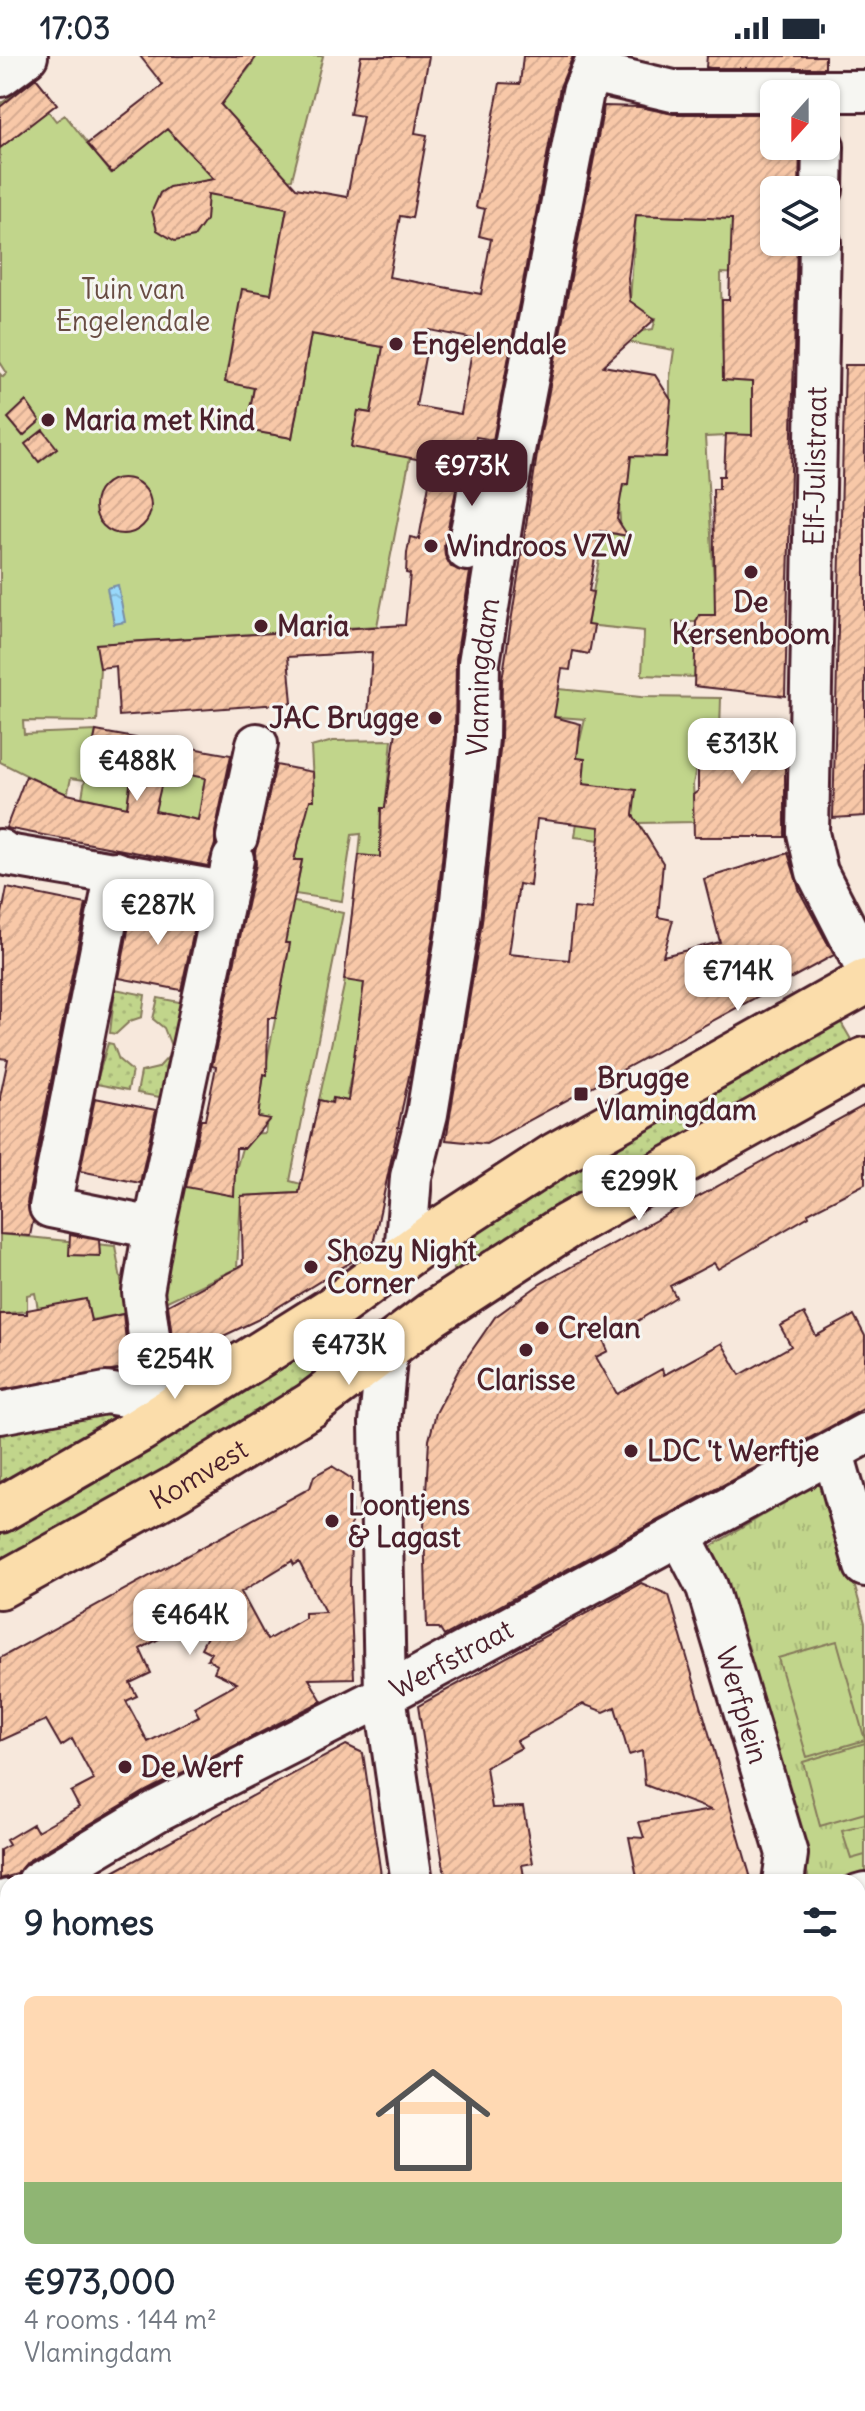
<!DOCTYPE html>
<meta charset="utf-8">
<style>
body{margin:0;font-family:Delius,sans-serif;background:#f6f6f7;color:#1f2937;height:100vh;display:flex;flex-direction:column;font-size:30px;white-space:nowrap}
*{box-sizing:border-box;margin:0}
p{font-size:26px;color:#747a83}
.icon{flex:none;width:44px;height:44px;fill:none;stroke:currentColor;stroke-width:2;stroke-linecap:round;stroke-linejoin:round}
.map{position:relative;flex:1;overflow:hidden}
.sheet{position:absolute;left:0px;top:1818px;width:866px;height:538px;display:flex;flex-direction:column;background:#fff;border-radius:24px 24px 0 0;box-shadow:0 2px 6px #0004}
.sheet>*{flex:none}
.needle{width:52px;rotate:201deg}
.controls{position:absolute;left:760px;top:24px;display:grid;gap:16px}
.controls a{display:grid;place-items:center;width:80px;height:80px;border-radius:12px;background:#fff;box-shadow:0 2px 6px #0004;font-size:40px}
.price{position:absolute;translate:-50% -68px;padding:0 18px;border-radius:16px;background:#fff;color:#222;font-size:26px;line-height:52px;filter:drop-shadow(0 2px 4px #0008)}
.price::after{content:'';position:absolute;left:50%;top:48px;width:24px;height:18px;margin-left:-12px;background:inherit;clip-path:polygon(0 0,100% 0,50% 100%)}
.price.on{background:#4a1f2b;color:#fff}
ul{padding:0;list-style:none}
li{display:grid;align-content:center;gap:16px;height:424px;padding:0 24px}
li+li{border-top:2px solid #e0e1e3}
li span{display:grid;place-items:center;height:248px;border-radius:12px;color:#555}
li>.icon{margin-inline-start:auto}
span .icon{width:144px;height:144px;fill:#fffc;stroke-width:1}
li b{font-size:34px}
h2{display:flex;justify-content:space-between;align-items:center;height:96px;padding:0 24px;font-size:34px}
.status{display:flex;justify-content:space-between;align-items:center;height:56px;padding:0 40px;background:#fff;direction:ltr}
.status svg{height:22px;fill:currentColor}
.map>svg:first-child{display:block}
.grass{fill:url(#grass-dots);stroke:#867a5b;stroke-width:2}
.park{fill:url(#park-tufts);stroke:#867a5b;stroke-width:2}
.garden{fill:#c1d58b;stroke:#867a5b;stroke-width:2}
.water{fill:url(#water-ripples);stroke:#798ea7;stroke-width:2}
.building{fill:url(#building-hatch);stroke:#4a1f2b;stroke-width:2;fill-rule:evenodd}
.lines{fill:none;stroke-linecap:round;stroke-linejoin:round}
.minor-casing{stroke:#4a1f2b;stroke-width:46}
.major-casing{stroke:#4a1f2b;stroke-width:50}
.minor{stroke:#f6f6f2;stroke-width:40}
.major{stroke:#fbddab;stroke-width:44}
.poi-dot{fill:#4a1f2b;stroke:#f6f6f2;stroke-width:3}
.labels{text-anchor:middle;stroke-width:6;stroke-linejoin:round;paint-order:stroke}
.park-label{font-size:28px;fill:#684c43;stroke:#f6f6f2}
.poi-label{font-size:28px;font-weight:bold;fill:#4a1f2b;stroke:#f6f6f2;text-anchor:start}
.street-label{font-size:28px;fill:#4a1f2b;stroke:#f6f6f2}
</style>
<div class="status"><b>17:03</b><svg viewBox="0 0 49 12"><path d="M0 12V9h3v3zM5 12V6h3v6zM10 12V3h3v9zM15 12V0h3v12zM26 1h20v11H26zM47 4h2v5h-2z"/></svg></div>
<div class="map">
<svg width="865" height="2355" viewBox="0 0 865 2355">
<defs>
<pattern id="grass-dots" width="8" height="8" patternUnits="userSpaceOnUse" patternTransform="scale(2)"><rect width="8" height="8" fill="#c1d58b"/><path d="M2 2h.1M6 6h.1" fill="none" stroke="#a7b678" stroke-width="1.8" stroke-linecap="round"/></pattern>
<pattern id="park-tufts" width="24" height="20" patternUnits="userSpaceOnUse" patternTransform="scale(2)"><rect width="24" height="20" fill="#c1d58b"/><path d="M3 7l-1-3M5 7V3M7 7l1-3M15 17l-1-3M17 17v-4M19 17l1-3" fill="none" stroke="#a7b678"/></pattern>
<pattern id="water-ripples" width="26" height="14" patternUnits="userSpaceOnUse" patternTransform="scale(2)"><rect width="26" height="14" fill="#98d8fa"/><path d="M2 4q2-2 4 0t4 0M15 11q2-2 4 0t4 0" fill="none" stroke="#84b9d6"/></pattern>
<pattern id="building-hatch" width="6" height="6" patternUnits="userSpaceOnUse" patternTransform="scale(2)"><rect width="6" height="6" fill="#f8c8a8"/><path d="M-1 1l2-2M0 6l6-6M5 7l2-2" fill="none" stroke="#d6ab91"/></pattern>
</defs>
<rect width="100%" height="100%" fill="#f7e8dc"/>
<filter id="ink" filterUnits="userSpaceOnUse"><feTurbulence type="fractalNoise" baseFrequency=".0125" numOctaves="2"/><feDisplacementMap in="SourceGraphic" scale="16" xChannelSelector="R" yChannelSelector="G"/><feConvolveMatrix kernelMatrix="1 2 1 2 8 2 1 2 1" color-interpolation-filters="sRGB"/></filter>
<g filter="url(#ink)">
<path class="grass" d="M115,933L145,939L142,961L130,965L116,978L110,977Z
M158,942L190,948L176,992L171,990L164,972L153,963Z
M838,961L853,987L453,1226L454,1186L546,1125Z
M108,987L113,988L119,1004L132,1015L128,1034L96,1028Z
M169,1000L175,1001L171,1043L137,1037L141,1016L158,1012Z
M320,1281L314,1328L0,1514V1472Z
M115,1345L123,1361L0,1429V1364Z"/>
<path class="park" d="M815,1428L827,1432L865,1567V1817L834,1826H810L710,1491Z"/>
<path class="garden" d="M201,0L239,25L253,7L244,0H323L292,123L288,124L211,38Z
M28,29L56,65L65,59L111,117L167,73L232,142L287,152L246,374L292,382L311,278L383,291L371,357L358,355L351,390L410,401L377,570L97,588L100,611L97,666L23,665L24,678L96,675L91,699L207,722L198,764L155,755L157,743L129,737L127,751L82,741L85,724L71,722L67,740L0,706V318L3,321L7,317L0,306V92L21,75L0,48Z
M636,159L733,163L732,187L799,189L798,220L721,217L722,294L778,326L752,379L705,381L714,526L731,560L699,559L698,566H673L674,576H695V621L642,619L644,575L587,569L604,476L621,479L619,449L591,445L627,429L628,422L602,418L670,349V321L674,294L627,286L641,275L653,273L656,262L644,260L630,245Z
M548,632L641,641L721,642L720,675L711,678V703H698L693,728L695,766L639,767L652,790L575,781L585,703L559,700L561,681L580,684L585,663L545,660Z
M392,684L385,752H381L380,801L359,799L361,778L352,779L342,845L295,838L302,805L294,804L302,775L253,765L255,732L314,744L311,691L333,685Z
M355,831L391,834L362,944L357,975L368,977L357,992L347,1039L351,1040L350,1046L334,1042L332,1047L319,1044L344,930Z
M286,844L343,857L290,1125L301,1128L299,1137L241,1140L237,1212L161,1248L180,1129L229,1138L246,1078L265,1077L267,1063L256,1060L290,888L285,887Z
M0,1178L115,1190L127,1257L91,1264L86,1244L74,1246L41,1269L35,1237L27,1239V1255L0,1258Z
M837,1585L865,1684L807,1701L778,1602Z
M865,1687V1757L820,1770L803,1706Z
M865,1769V1799L851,1803L842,1775Z"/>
<path class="water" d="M118,529L125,566L114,568L107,532Z"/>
<path class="building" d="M140,0H257L221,49L296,132L347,141L363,60L350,58L361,0H429L415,77L427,79L412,162L400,160L389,221L481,238L491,183L479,180L485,153L476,151L500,27L520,28L523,0H573L560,31L493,384L476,381L472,401L462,408L444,489L445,500L451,511L470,516L456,603L455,681L436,861L414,997L372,1193L257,1264L175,1303L168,1249L243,1209L241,1140L299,1137L319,1044L332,1047L333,1042L348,1045L364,927L344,924L359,799L380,801L381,752H385L398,662L368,661L372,596L288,601L292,647L119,660L116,610L100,612L96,588L405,569L410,518L406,517L407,497L410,481L419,483L433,406L351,391L358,355L371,357L383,291L311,278L292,382L246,374L254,332L225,326L242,233L271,238L287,152L208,138L206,164L194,181L175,185L157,174L152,155L160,137L169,131L214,123L167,73L112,117L87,88L163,29ZM430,274L474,283L461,358L416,350Z
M707,0H825V12H710L706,11Z
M36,22L57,48L0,92V51Z
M604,50L640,51L673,58H774V90H800L799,134H774V186H797L785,640L694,630L696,566L699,559H715L713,433H719V420H724L726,378L752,379V326L723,324L722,244H729L732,163L636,159L628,223L630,245L655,263L603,310L655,319L671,344L666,401L631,400L628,428H623L617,463L628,480L600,475L589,535L593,536L587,569L594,570L589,598L573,595L570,614L562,613L554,661L581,668L577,702L585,703L583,728L636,734L633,759L663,807L658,861L673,864L663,900L720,886L704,823L788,797L800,836L834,899L486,1088L446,1084L482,866L501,684L502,624L538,392ZM537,763L600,771L592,854L574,852L569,904L509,898L519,828L530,830Z
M845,309H865V760L833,762Z
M26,345L40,365L23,380L8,362Z
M43,374L57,392L39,406L25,388Z
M95 450a28 28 0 1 1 56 0a28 28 0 1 1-56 0Z
M723,673L785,676V781H694L693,739L698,735V702L711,703V678H723Z
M96,675L231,699L215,776V788L208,810L6,772L26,720L67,738L127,751L133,707L91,699ZM165,714L205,722L198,764L155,755Z
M276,709L313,716L314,744H310L294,804H302L285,887H290L276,962H268L267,1019L264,1018L258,1061L270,1063L245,1092H236L234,1140L186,1131L201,1064H205L216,1011L212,1010L256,808L255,796Z
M7,832L86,848L27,1147L33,1165L30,1180L0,1178V1041L8,1003L0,1002V868Z
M133,848L197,861L181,934L119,922Z
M95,1042L156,1054L140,1127L80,1115Z
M865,1049V1128L808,1157L809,1160L718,1213L714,1207L670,1230L676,1241L604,1286L608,1295L596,1301L617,1338L662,1313L664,1319L722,1287L740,1319L791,1290L780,1270L804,1257L816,1280L854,1259L865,1280V1352L444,1580L439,1572H427L424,1471L429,1384L436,1357L459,1313L495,1261L540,1228Z
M70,1179L99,1184L100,1200L69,1199Z
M86,1243L91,1265L123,1258L129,1312L0,1334V1258H27V1254Z
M332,1410L352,1423L350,1532L354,1622L309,1623L322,1645L146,1735L26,1806L17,1818L0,1823V1794L9,1789L6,1784L33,1768L37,1775L79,1751L71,1736L94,1724L72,1683L61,1690L46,1664L0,1685V1602L310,1432L314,1420ZM292,1505L294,1509L299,1506L325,1556L305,1557V1562L267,1584L241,1536ZM224,1548L201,1592L211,1597L207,1603L217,1609L214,1616L237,1627L194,1651L199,1660L148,1686L126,1645L137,1640L130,1627L151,1617L140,1593Z
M641,1527L669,1539L752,1826H638L629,1781L644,1782L639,1766L711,1754L645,1729L642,1695L629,1699L615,1651L604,1656L583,1648L517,1685L521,1692L486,1711L492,1752L523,1751L533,1807L522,1809L525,1826H446L418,1650Z
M346,1689L363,1697L382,1826H95Z"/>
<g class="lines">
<defs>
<g id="minor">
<path d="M592,16L673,35H865"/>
<path d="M0,20L27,0"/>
<path d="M822,134L823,90"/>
<path d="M820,186L808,777L817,816L865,910"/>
<path d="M475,456L480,422"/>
<path d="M467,494L475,456L502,461"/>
<path d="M237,781L257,688"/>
<path d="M0,794L7,799L224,836"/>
<path d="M116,816L50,1151L154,1172L233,803"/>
<path id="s1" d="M405,1199L411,1121L427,1058L459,864L478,682L479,607L511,410L583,36L598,0"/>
<path d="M387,1292L380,1367L385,1639L412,1826"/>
<path d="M137,1342L154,1316L143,1236L154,1172"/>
<path d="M0,1357L106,1337L137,1342"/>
<path d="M833,1397L865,1510"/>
<path id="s2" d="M680,1479L707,1531L787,1798L783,1826"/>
<path id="s3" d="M38,1826L157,1755L385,1639L865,1378"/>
<path d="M858,1839L865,1837"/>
<path d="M0,1848L8,1844"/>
<path d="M0,1958L8,1963"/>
<path d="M0,2011L8,2016"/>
<path d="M858,2098H865"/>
<path d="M858,2147H865"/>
<path d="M0,2270L8,2276"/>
<path d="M107,2348L118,2355"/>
<path d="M486,2348L488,2355"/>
</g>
<g id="major">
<path d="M0,1454L139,1374L334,1252L436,1177L556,1099L865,926"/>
<path id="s4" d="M0,1530L175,1433L311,1349L432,1258L567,1170L865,1004"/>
</g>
</defs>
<use href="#minor" class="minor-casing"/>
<use href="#major" class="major-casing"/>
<use href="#minor" class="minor"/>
<use href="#major" class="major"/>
</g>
</g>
<g class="poi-dot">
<circle cx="396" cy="288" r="8"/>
<circle cx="48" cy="364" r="8"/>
<circle cx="431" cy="490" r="8"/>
<circle cx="751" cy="516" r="8"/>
<circle cx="261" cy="570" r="8"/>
<circle cx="435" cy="662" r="8"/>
<rect x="573" y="1030" width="16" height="16" rx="4"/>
<circle cx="311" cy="1211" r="8"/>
<circle cx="542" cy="1272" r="8"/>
<circle cx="526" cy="1294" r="8"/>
<circle cx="631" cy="1395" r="8"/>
<circle cx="332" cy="1465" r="8"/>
<circle cx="125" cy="1711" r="8"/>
</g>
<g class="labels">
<g class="park-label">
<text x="133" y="243">Tuin van<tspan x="133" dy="32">Engelendale</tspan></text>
</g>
<g class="poi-label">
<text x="412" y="298">Engelendale</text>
<text x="64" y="374">Maria met Kind</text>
<text x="447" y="500">Windroos VZW</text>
<text x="751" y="556" text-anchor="middle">De<tspan x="751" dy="32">Kersenboom</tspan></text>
<text x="277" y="580">Maria</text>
<text x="419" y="672" text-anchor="end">JAC Brugge</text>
<text x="597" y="1032">Brugge<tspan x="597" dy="32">Vlamingdam</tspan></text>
<text x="327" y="1205">Shozy Night<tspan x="327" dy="32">Corner</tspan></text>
<text x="558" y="1282">Crelan</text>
<text x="526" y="1334" text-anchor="middle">Clarisse</text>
<text x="647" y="1405">LDC 't Werftje</text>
<text x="348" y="1459">Loontjens<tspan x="348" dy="32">&amp; Lagast</tspan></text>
<text x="141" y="1721">De Werf</text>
</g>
<g class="street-label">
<text transform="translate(815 410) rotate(-89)" y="10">Elf-Julistraat</text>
<text dy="10" stroke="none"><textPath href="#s1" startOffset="584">Vlamingdam</textPath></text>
<text dy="10" stroke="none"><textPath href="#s4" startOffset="228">Komvest</textPath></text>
<text dy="10" stroke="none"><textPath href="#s3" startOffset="470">Werfstraat</textPath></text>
<text dy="10" stroke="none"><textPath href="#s2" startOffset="182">Werfplein</textPath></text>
</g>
</g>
</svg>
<div class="controls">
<a><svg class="needle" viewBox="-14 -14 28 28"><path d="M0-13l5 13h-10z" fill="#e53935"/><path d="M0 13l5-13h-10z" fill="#747a83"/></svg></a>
<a><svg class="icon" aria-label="layers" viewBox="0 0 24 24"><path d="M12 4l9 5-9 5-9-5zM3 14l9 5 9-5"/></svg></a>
</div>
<b class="price on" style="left:472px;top:452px">€973K</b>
<b class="price" style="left:742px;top:730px">€313K</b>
<b class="price" style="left:137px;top:747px">€488K</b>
<b class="price" style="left:158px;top:891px">€287K</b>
<b class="price" style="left:738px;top:957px">€714K</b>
<b class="price" style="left:639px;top:1167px">€299K</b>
<b class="price" style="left:349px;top:1331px">€473K</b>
<b class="price" style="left:175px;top:1345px">€254K</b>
<b class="price" style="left:190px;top:1601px">€464K</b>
<section class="sheet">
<h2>9 homes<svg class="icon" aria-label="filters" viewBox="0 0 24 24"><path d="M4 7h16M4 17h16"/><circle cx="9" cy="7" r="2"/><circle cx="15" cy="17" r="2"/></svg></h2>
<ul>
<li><span style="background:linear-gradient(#ffd9b3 75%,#8fb573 0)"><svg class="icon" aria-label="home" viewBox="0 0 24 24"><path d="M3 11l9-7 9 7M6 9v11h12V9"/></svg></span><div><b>€973,000</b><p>4 rooms · 144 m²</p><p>Vlamingdam</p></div></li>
</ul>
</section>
</div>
